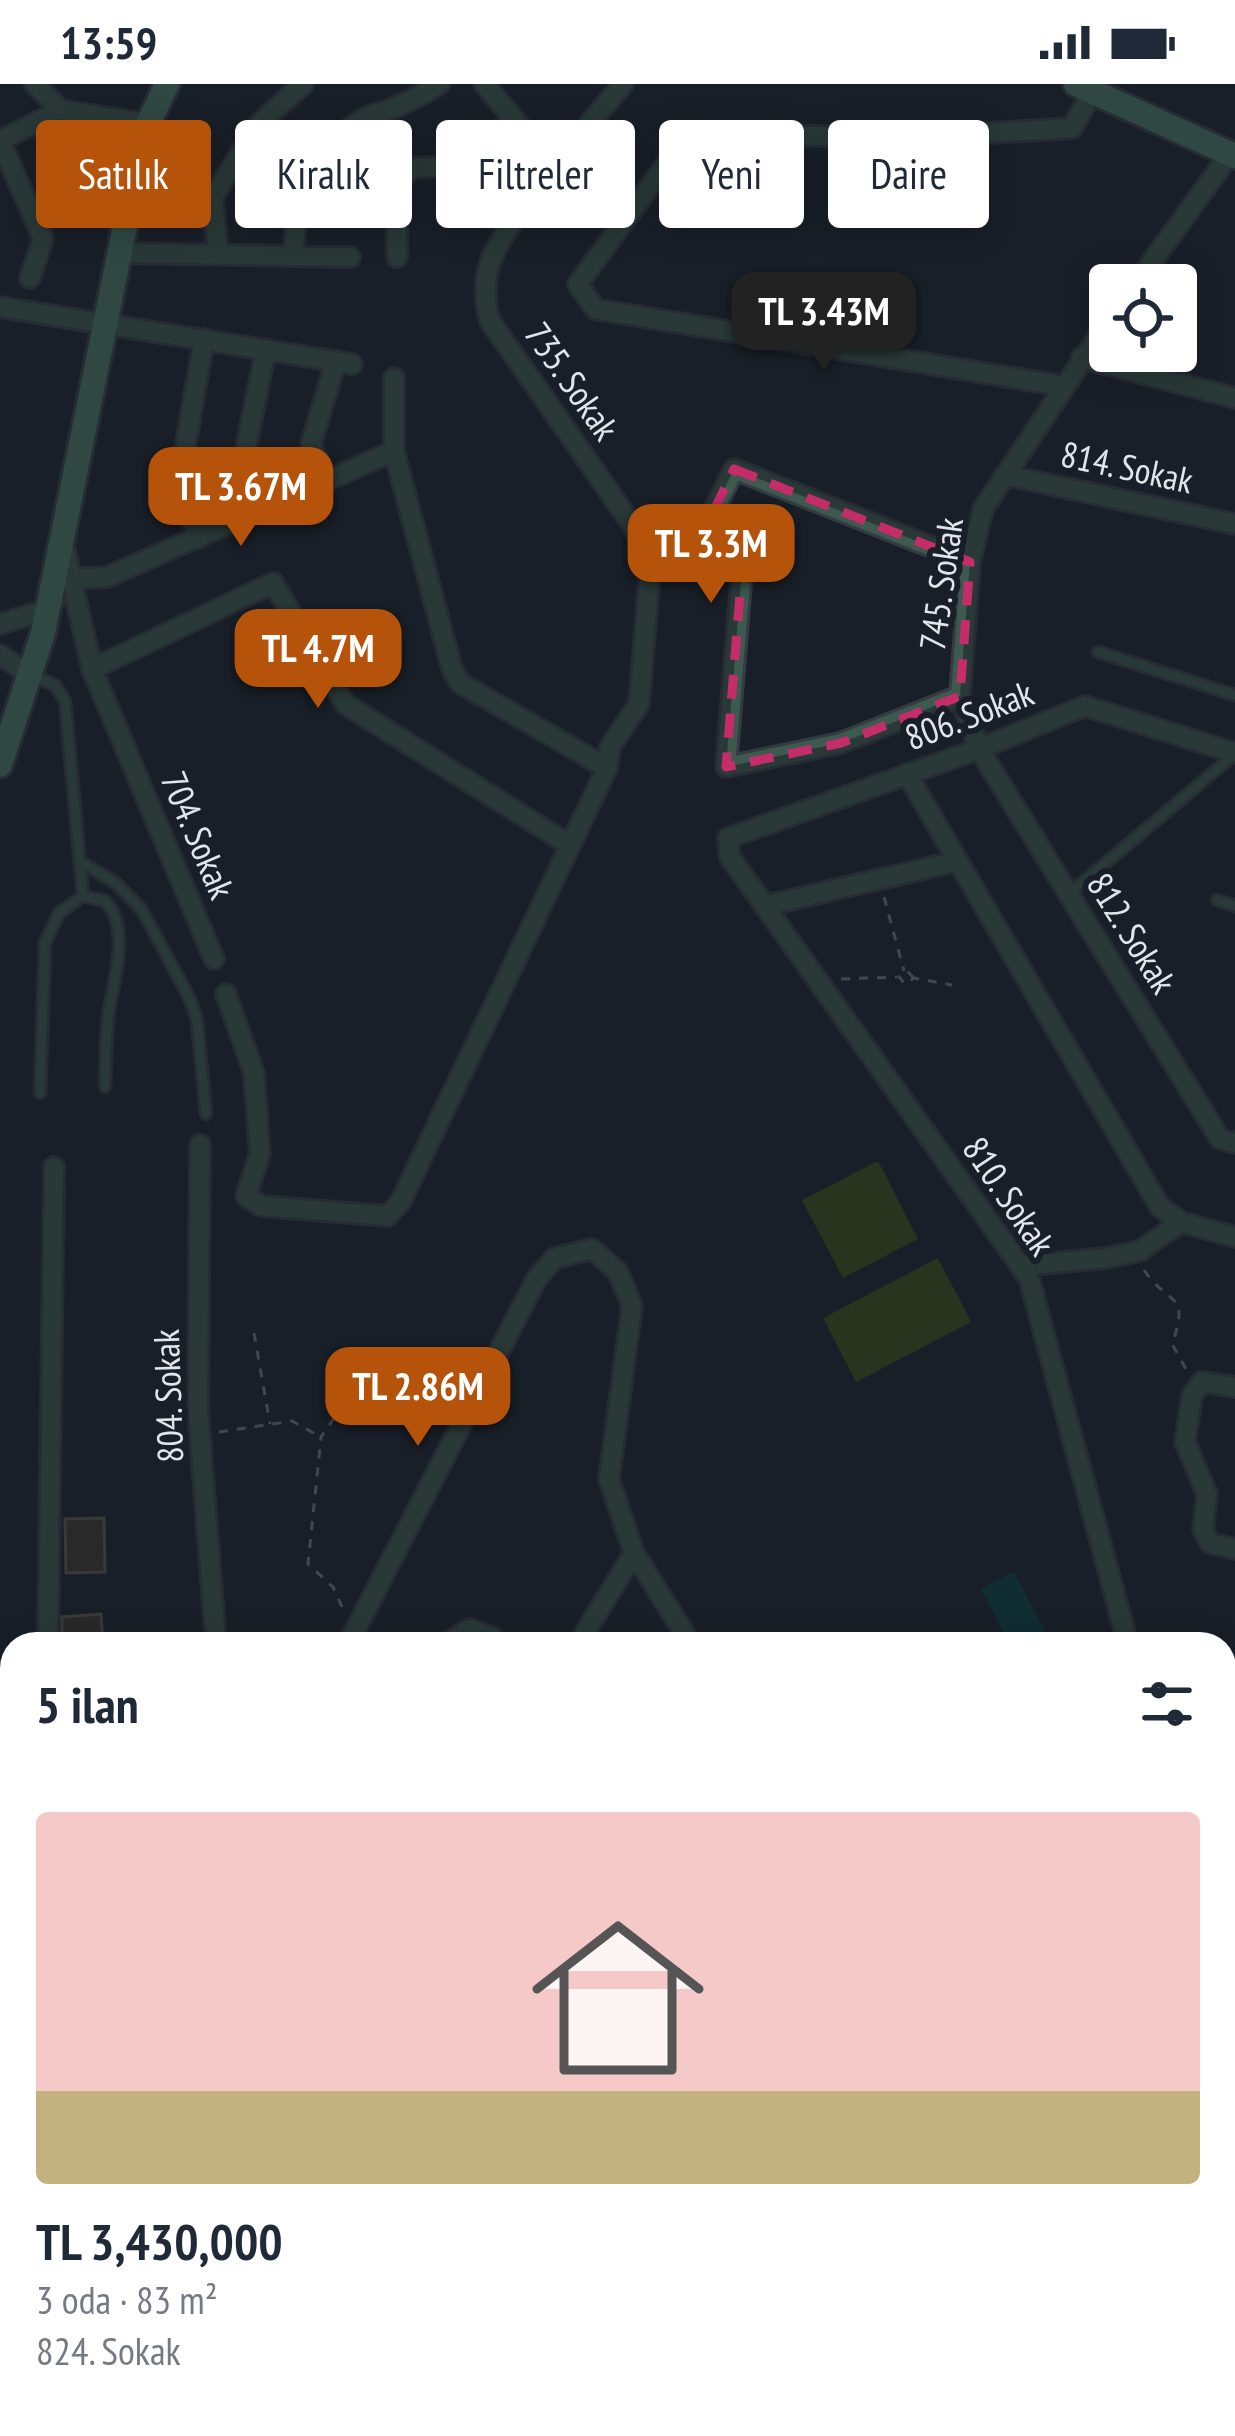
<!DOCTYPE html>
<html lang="tr">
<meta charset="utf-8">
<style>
body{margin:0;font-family:"PT Sans Narrow",sans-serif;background:#f6f6f7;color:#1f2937;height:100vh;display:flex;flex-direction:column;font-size:45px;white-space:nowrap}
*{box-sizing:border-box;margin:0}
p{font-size:39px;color:#747a83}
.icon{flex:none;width:66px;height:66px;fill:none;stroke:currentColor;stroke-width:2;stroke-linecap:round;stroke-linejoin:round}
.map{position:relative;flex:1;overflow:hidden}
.sheet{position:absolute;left:0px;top:1548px;width:1236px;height:804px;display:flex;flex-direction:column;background:#fff;border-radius:36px 36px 0 0;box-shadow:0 6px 30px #0003}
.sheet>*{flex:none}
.guide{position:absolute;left:36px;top:36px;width:1164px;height:108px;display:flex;gap:24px}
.fabs{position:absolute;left:1089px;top:180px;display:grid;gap:24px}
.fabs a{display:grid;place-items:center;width:108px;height:108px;border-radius:12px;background:#fff;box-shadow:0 6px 30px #0003;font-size:60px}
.price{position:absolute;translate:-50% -102px;padding:0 27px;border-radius:24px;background:#b45309;color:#fff;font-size:39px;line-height:78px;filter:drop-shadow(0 3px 6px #0008)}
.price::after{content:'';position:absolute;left:50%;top:72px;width:36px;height:27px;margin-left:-18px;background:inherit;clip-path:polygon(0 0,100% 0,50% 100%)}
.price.on{background:#222;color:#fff}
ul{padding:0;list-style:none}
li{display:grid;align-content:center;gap:24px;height:636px;padding:0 36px}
li span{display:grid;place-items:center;height:372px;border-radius:12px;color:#555}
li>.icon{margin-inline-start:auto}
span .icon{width:216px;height:216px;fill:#fffc;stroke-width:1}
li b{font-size:51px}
h2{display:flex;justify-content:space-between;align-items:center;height:144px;padding:0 36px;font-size:51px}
.chip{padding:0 42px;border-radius:12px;background:#fff;box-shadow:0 6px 30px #0003;font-size:42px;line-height:108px}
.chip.on{background:#b45309;color:#fff}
.status{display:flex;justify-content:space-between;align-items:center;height:84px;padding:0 60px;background:#fff;direction:ltr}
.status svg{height:33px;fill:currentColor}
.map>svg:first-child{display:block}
.green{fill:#3c4d13}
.water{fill:#063f44}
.building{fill:#3e362e;stroke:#635a51;stroke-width:3}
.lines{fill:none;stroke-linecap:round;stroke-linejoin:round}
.service-casing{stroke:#353b43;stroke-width:15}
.minor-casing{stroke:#353b43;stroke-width:24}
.secondary-casing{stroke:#353b43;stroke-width:30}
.path{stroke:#72787f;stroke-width:3;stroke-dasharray:9 9;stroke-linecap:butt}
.service{stroke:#3c5a4d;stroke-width:9}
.minor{stroke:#3c5a4d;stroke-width:18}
.secondary{stroke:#4a7b66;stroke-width:24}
.marked{fill:none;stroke:#c52d6a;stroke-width:9;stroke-dasharray:24 15;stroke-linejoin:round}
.labels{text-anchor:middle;stroke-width:12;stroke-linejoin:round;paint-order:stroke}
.street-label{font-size:36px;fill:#e2e6ec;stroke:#191f28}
</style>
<div class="status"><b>13:59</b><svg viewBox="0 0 49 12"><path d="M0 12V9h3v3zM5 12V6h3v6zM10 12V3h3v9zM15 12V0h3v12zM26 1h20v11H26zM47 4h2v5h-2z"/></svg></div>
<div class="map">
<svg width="1235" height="2352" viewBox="0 0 1235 2352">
<rect width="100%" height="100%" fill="#191f28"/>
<path class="green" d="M878,1077L918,1155L843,1194L802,1116Z
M938,1174L971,1238L856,1298L823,1234Z"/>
<path class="water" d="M1014,1488L1049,1555L1039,1560H1009L981,1505Z"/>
<path class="building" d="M104,1434L105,1488L66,1489L65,1435Z
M101,1530L103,1560H62V1533Z"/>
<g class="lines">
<defs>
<path id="service" d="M1098,568L1235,611
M34,592L55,601L65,617L83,812
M81,778L116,799L142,826L190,915L197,936L206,1030
M1069,810L1235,670
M1217,816L1235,822
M40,1009L45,859L59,829L83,812L105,817C131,844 114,894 109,927C105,951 106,978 105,1003"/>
<path id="minor" d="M35,0L60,26L148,40
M484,0L555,83
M0,56L43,155L30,194
M0,57L60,26
M133,102L213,113
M120,169L350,173
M218,170L213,113L259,40L303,0
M294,172C295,112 307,70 362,36C369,31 380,29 388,26C406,20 423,10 439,0
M397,173V97L414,84L454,82L514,35
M1135,201L1230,70
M0,223L352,280
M1110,235L983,425L970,478L960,612L979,665L1220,1055L1235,1059
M1081,274L1235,314
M394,294V367L452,585L460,599L607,684
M1063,302L595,225L578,200L689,49L910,54L1072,44L1093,7
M1005,391L1235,440
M326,399L311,360L336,277
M257,428L245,368L266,265
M198,454L180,393L204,255
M64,462L92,585L214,875
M71,495L107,493L394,367
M0,540L48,525L54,517
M0,571L29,590
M92,585L273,499L345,620L568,760
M960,612L841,659L726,683L742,486L715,424L734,385L970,478
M907,690L1160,1123L1181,1138L1235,1153
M764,822L958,777
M226,910L254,989L260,1070L246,1112L261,1122L388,1132L401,1117L607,684L610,663L639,620L649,499L646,470L633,442L490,237C483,214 484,187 496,165C525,111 583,48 623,0
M200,1061L198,1326L216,1560
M1020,1182L1106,1174L1140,1167L1181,1138
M1235,1303L1202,1298L1192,1311L1185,1358L1207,1410L1203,1446L1210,1459L1235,1465
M48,1560L54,1083
M348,1560L537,1194L555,1174L592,1165L618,1188L632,1222L609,1395L634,1469L691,1560
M445,1560L470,1545L493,1554
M578,1560L634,1469
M1128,1560L1029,1194L730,773L728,754L979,665L1085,622L1235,669
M1224,1663L1235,1661
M1224,1691L1235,1689
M0,1758L12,1764
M1224,1798L1235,1796
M1230,1873L1235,1902
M0,2063L12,2032
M1224,2179L1235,2185
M168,2352L170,2340"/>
<path id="secondary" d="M1076,0L1235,72
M0,681L43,549L133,102L148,40L167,0
M1224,2330L1235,2341
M742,2352L770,2340"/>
</defs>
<use href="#service" class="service-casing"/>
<use href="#minor" class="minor-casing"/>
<use href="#secondary" class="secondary-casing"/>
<path class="path" d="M884,813L904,887
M914,894L907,887L899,893L905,900L914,894L952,901
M841,895L897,893
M1144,1186C1168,1222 1191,1207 1172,1260L1187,1287
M254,1249L270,1340
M219,1348L292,1337L319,1352
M342,1523L333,1503L308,1480L321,1353L345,1318"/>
<use href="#service" class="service"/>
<use href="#minor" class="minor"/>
<use href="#secondary" class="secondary"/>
</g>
<path d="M0 0H1235V2352H0ZM734,385L970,478L960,612L841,659L726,683L742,486L715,424Z" fill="#191f28" fill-opacity=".55" fill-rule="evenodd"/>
<path class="marked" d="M734,385L970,478L960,612L841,659L726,683L742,486L715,424Z"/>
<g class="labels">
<g class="street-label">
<text transform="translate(572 297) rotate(55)" y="13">735. Sokak</text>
<text transform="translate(1127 383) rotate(12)" y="13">814. Sokak</text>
<text transform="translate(941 500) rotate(-82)" y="13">745. Sokak</text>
<text transform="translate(969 631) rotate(-21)" y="13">806. Sokak</text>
<text transform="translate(198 751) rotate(67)" y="13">704. Sokak</text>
<text transform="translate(1132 849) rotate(58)" y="13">812. Sokak</text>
<text transform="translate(1009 1112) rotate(56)" y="13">810. Sokak</text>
<text transform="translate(168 1312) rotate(-92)" y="13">804. Sokak</text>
</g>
</g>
</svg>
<div class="fabs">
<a><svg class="icon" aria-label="locate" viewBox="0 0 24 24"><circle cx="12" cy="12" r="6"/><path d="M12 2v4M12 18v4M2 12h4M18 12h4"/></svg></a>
</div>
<b class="price on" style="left:824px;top:290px">TL 3.43M</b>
<b class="price" style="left:241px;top:465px">TL 3.67M</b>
<b class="price" style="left:711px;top:522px">TL 3.3M</b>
<b class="price" style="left:318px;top:627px">TL 4.7M</b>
<b class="price" style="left:418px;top:1365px">TL 2.86M</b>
<div class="guide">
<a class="chip on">Satılık</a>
<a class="chip">Kiralık</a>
<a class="chip">Filtreler</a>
<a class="chip">Yeni</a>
<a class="chip">Daire</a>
</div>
<section class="sheet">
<h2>5 ilan<svg class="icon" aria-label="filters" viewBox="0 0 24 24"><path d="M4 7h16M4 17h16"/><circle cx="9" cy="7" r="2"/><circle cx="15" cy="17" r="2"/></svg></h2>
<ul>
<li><span style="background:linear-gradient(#f6c9c9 75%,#c2b280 0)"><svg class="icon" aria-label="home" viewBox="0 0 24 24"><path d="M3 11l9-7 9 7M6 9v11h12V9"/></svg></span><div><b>TL 3,430,000</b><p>3 oda · 83 m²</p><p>824. Sokak</p></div></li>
</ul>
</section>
</div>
